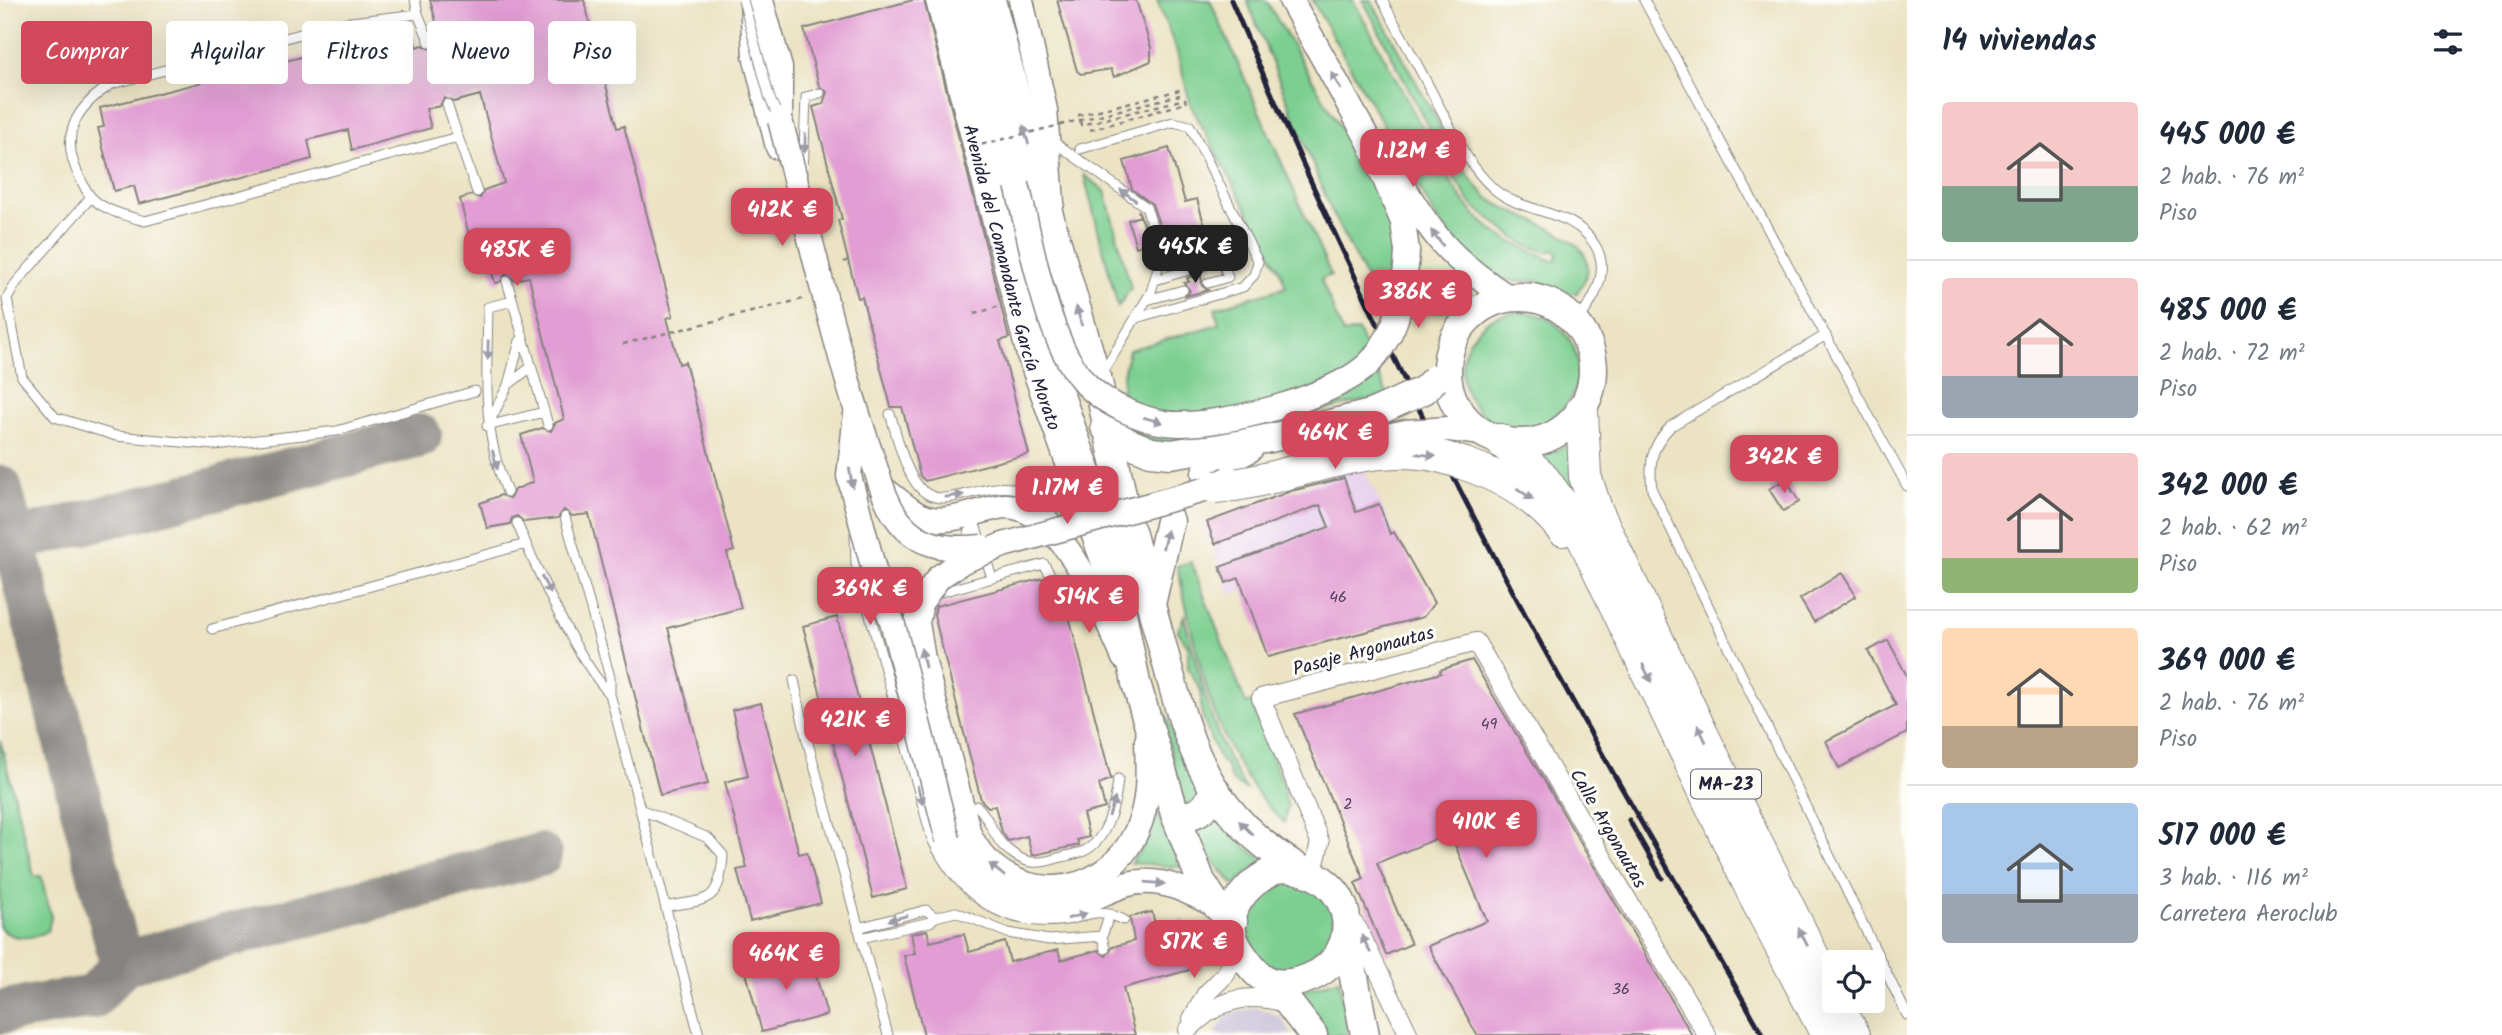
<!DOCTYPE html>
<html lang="es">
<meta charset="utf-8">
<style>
body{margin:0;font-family:Kalam,sans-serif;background:#f2f2f3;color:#1f2937;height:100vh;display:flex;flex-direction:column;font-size:26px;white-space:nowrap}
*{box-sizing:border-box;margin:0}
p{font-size:23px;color:#747a83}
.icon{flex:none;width:38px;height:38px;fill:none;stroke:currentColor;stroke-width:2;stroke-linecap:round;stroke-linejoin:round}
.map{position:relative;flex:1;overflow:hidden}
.sheet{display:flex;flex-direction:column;background:#fff;width:595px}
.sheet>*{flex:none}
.banner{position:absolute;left:21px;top:21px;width:665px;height:63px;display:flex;gap:14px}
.fabs{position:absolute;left:1822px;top:950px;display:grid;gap:14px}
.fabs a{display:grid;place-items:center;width:63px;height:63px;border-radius:7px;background:#fff;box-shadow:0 7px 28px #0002;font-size:35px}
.price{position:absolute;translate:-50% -60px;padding:0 16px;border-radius:14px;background:#d1495b;color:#fff;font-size:23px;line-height:46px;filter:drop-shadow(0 2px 4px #0008)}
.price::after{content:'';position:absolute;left:50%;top:42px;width:21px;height:16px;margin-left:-10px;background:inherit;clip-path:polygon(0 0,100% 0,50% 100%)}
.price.current{background:#222;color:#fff}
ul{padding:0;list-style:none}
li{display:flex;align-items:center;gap:21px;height:175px;padding:0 35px}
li+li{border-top:2px solid #e0e1e3}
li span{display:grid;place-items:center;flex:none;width:196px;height:140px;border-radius:7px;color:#555}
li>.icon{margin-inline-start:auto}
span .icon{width:84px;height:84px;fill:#fffc;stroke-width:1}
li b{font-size:30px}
h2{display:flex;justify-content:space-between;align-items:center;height:84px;padding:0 35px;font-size:30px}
.tag{padding:0 24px;border-radius:7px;background:#fff;box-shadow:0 7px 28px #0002;font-size:24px;line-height:63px}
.tag.current{background:#d1495b;color:#fff}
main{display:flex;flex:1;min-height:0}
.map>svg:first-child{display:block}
.built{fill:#e7d2ef}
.industrial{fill:#c8bfd8}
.green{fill:#7dcf91;stroke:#507866;stroke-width:2}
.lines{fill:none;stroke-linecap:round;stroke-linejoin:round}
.taxiway{stroke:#86827f;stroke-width:44}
.building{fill:#e29dd4}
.lane-casing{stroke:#86827f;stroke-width:11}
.street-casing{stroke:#86827f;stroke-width:20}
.secondary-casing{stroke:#86827f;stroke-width:27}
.primary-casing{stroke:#86827f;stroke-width:31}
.highway-casing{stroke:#86827f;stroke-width:34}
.path{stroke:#86827f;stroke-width:2.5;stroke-dasharray:5 5;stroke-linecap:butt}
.lane{stroke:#fff;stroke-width:9}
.street{stroke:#fff;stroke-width:18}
.secondary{stroke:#fff;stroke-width:24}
.primary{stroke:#fff;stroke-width:28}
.highway{stroke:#fff;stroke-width:32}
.rail{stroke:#22223b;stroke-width:5}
.lane-bridge-casing{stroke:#86827f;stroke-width:11;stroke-linecap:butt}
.secondary-bridge-casing{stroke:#86827f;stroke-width:27;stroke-linecap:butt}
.primary-bridge-casing{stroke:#86827f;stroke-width:31;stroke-linecap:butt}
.highway-bridge-casing{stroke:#86827f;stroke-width:34;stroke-linecap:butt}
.path-bridge{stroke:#86827f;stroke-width:2.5;stroke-dasharray:5 5;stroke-linecap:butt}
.lane-bridge{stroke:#fff;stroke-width:9}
.secondary-bridge{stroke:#fff;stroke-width:24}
.primary-bridge{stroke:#fff;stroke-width:28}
.highway-bridge{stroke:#fff;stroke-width:32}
.oneway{fill:#9c9ca7}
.labels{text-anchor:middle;stroke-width:6;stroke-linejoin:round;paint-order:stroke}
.number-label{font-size:16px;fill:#524161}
.shield{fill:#fdfcf7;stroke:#646373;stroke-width:2}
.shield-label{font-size:18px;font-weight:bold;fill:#22223b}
.street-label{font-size:19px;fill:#22223b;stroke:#fdfcf7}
</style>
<main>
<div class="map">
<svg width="1907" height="1035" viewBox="0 0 1907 1035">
<rect width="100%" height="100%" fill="#fdfcf7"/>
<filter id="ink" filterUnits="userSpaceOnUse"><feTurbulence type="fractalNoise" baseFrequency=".0143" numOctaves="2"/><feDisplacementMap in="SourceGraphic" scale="14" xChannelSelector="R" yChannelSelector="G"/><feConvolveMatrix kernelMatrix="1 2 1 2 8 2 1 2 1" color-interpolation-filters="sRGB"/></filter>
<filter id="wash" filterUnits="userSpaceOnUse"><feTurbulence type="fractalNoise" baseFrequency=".00686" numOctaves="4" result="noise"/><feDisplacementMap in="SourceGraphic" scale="28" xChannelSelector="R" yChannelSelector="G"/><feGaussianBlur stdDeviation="1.57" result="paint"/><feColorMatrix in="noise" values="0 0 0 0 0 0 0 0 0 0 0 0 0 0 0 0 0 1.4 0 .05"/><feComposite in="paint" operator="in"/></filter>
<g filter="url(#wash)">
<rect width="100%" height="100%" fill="#ebe3c3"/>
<path class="built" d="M1362,465L1394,532L1434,603L1423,617L1268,657L1243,590L1231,595L1203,524Z"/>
<path class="industrial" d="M1257,1007L1281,1017L1292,1035H1214L1228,1014Z"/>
<path class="green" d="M1157,0H1210L1331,275L1321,279L1343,334L1358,331L1388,395L1181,444C1171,443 1157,444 1148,440C1114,426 1120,379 1129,350L1219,324L1215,308L1286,287L1281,273L1191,106L1177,52Z
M1247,0H1266L1385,204C1403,249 1400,270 1385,315L1333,215Z
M1312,0H1353C1375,39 1396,79 1417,118C1451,180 1464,228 1537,253C1545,256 1548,261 1556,261L1558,254L1555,250L1547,252L1522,243L1472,205L1454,177L1363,0H1371C1393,39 1414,79 1436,118C1450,145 1463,173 1485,195C1513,223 1624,235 1576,294C1563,294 1553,286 1541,282C1532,280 1522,282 1513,281C1482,275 1457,244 1438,221Z
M1084,175L1105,191L1131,288L1118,307Z
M1462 370a58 58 0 1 1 116 0a58 58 0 1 1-116 0Z
M1569,445L1597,544L1536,458Z
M1191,562L1246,704L1251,702L1286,793L1283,795L1288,805L1284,823C1210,751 1200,662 1177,566Z
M1184,616C1200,675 1211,737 1246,789C1234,784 1229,780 1227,766L1220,760L1209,735L1201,711V691L1188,668V646L1178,631Z
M1160,712H1165L1184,762L1203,799L1185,805Z
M0,740L34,876H41L51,917L48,930C34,939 14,941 0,928Z
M1157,814L1181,867L1131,863L1148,840Z
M1215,814L1246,847L1264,860L1234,885L1199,845L1193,829L1206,824Z
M1246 925a44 44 0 1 1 88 0a44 44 0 1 1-88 0Z
M1339,979L1348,1035H1327L1298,992Z"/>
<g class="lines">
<path class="taxiway" d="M0,487L122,965
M0,541H13L420,436
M0,1012L93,997L122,965L145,957L540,855"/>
</g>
<g id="blocks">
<path class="building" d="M430,0H584L617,128L624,126L673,316L667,318L679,364L685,362L734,551L727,553L741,608L668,628L708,784L660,795L589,514L572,516L564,510L558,518L524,522L517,516L512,518L510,524L487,528L480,503L501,495L510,498L514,490L533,482L521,435L542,428L551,431L555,423L564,419L529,277L514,280L506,274L500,282L495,283L484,243L472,248L460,199L471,195L480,198L484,190L504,183L480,95L454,102L444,98L440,106L426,109L431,128L352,150L348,130L308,140L312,159L139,204L134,186L114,191L98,128L104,127L100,108L412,29L416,47L423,45L432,50L441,40Z
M913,0H924L1009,338L1000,341L1029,454L925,481L920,476L902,407H891L862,297L858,298L848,260L838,220L842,219L813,107L823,104L827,92L819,86L804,29Z
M1057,0H1136L1151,48V61L1114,77L1111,69L1081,74L1077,71Z
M1169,148L1185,202L1197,199L1205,227L1190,231L1198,260L1184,264L1176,235L1164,238L1152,204L1132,189L1124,161Z
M1138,210L1151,242L1136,247L1128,220L1140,216Z
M1201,273L1202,286L1208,290L1186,296L1190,291L1184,283L1189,282L1187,278Z
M1344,478L1356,512L1379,504L1390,534L1394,532L1434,603L1423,617L1268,657L1239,578L1226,583L1220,567L1329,527L1320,505L1215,544L1207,522L1291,491Z
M1786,479L1799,502L1783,511L1769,489Z
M1842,573L1856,596L1814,622L1800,599Z
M1044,578L1056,619L1067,617L1070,620L1111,779L1099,784L1105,808L1083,814L1089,837L1077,840L1079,845L1034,855H1032L1027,836L1008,841L1002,832L995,806L988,807L981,800L934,615L936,606Z
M837,617L907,889L873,898L803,626Z
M1888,640L1907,676V733L1839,768L1826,741L1896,705L1868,651Z
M1472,660L1552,794L1692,1035H1477L1428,946L1487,921L1450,833L1377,863L1411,944L1386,955L1355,883L1364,879L1295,714L1441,673L1440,670Z
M761,703L799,854L807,852L821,903L750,921L737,870L747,868L725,782L748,776L732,710Z
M1152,912L1156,928L1184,920L1197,968L1123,988L1135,1035H924L904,956L915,953L911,934L927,930L930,942L964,934L969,952L1005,942L1010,962L1058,950L1061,960L1098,950L1106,956L1112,947L1134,941L1130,917Z
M809,951L827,1015L762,1032L745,969Z"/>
</g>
</g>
<g filter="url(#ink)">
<use href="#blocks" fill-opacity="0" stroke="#86827f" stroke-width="2"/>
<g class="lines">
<defs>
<path id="lane" d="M415,0L418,14L342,23L112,84C75,107 58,136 80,178C83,183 86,192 91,197C104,211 127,216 145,221L458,137L477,192
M1382,0C1401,35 1420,69 1438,104C1454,133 1468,166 1494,189C1524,215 1573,208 1595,245C1611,271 1594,302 1576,322
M1644,0L1907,486
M418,14L430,43
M447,104L456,131
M1051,140L1146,207L1162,254L1151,292L1102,374
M1080,149L1173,122L1190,126L1258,262L1254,275L1243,287L1136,318
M803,175L806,97L820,93
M91,197L16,283L7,299L22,377L55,417L116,436L214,445L337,431L475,391
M1155,280L1222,260L1228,277L1208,283
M507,281L548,425
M1147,300L1183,290
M1826,335L1671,426C1651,446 1649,463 1652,490L1907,1015
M508,385L531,367
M890,414C897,435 902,461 914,480C946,534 1006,442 1057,522
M488,425L508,385L520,341
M487,426L544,412
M507,492C481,429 487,374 488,307L513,301
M565,517L610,677V694L699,1035
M517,523C537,570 576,659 610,694
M975,524L992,578
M855,534L856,564L932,839C957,891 998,926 1058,921C1091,919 1089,904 1124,920
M972,545L969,533L979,517
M934,594L1044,564L1074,615
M212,629L526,544
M794,680L806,736L888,1035
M977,806C992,820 993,841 1012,853C1028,865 1039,864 1058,858C1066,856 1076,854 1084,851C1108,840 1116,801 1118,779
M642,810L708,838L723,855C720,902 709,900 667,906
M858,928L926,910L935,917
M861,938L930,922L935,917L956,912L1008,933L1049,940L1102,936
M1105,949L1102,936L1110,914"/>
<path id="street" d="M1313,873L1320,842L1261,698L1476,642L1707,1035
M1345,913L1358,929L1409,1035
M1192,1019L1206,994L1226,974L1237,946
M1188,1030C1218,999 1248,991 1288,1004"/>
<g id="secondary">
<path d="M752,0L755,55L778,147"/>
<path id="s1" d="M938,0L1029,355L1105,566"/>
<path d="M972,0L1017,185"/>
<path d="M1021,0L1045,110L1052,203"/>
<path d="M1291,0L1369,141L1403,222L1407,251"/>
<path d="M761,1L780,68V119"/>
<path d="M1396,174C1432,235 1448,258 1508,297"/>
<path d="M1448,429L1483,433"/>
<path d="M879,486C917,512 918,528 968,515C980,512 993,507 1005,506C1060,505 1105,615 1124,658"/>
<path d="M921,602L917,623L923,659L969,834C1005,909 1105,904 1137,830C1150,801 1148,771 1147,741"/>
<path d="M948,840C975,891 1021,922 1080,903C1101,896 1120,883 1141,882C1169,880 1193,894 1217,906"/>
</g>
<path id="primary" d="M957,0L1042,345L1097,501
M991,0L1028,144L1098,382L1122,495
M1447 370a73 73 0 1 1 146 0a73 73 0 1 1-146 0Z
M1105,427L1127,442L1151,452L1171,454L1271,438L1371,414
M1206,473L1249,448
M1131,531C1143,574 1154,617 1166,660C1191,755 1211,816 1300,869
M1107,538L1136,683L1175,814L1201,881L1217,906L1233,921
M1152,600L1170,521
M1175,814C1195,819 1209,809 1213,789
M1280,868C1361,869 1370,965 1296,982C1287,984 1273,985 1265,979C1254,973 1247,961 1240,951C1216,915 1246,881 1280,868Z
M1346,935L1365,1035
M1273,983L1313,1035"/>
<path id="highway" d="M1582,410L1585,476L1596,509L1703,736L1834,998
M1500,440L1541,475L1577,525L1757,901L1827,1035
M1465,464C1503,477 1538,498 1563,530
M1835,1001L1854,1035"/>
</defs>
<use href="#lane" class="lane-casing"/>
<use href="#street" class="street-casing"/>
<use href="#secondary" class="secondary-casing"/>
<use href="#primary" class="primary-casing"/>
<use href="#highway" class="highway-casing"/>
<path class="path" d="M1090,130L1186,103L1185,99L1081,125L1079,115L1180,90V95
M844,262L848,260
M974,314L997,307
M623,344L803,299"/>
<use href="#lane" class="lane"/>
<use href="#street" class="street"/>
<use href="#secondary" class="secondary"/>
<use href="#primary" class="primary"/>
<use href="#highway" class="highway"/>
<path class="rail" d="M1231,0C1303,169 1380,335 1464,498C1557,681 1662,857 1763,1035
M1629,820L1662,878"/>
<defs>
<path id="lane-bridge" d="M743,0L770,99L779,118"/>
<path id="secondary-bridge" d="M780,120C809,230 833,342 869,449C878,473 884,503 900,522C921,548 951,550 982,547
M1017,185C1032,242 1046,347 1089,387C1108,405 1140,419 1165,423C1213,430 1342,397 1373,359C1400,327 1405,291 1407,251
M856,414L849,476L878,585L892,621L948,840
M1351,444L1406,432L1448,429
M921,602L939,577L963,561L1003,545L1215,487L1229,478"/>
<path id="primary-bridge" d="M1371,414L1424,390L1435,379"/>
<path id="highway-bridge" d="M1215,487C1286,482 1355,443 1428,454C1440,456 1453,460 1465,464"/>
</defs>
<use href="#lane-bridge" class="lane-bridge-casing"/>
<use href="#secondary-bridge" class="secondary-bridge-casing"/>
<use href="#primary-bridge" class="primary-bridge-casing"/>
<use href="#highway-bridge" class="highway-bridge-casing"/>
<path class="path-bridge" d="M972,147L1180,95"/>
<use href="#lane-bridge" class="lane-bridge"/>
<use href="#secondary-bridge" class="secondary-bridge"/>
<use href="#primary-bridge" class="primary-bridge"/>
<use href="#highway-bridge" class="highway-bridge"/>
</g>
<defs><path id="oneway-solid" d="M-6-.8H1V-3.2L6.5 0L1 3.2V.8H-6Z" transform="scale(1.75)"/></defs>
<g class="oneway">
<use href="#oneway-solid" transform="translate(1336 81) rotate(-119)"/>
<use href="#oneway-solid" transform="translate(1026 135) rotate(-105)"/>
<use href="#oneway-solid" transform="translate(805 143) rotate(92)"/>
<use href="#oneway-solid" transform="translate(1128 195) rotate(-145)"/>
<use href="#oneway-solid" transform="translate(1437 238) rotate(-128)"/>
<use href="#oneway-solid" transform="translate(1079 316) rotate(-106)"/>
<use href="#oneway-solid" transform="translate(488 350) rotate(91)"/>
<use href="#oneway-solid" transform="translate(1153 420) rotate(16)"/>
<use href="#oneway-solid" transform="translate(1426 455) rotate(7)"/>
<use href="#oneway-solid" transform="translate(495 460) rotate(75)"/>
<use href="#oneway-solid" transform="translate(851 478) rotate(80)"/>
<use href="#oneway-solid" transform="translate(1525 494) rotate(36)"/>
<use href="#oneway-solid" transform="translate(954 496) rotate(-8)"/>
<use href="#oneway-solid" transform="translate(1165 539) rotate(-76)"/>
<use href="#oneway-solid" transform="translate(546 585) rotate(62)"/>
<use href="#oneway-solid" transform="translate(923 658) rotate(-102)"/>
<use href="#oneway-solid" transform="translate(1647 673) rotate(64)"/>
<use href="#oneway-solid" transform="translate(1702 734) rotate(-116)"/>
<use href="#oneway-solid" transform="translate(920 795) rotate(74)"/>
<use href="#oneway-solid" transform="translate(1112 807) rotate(-72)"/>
<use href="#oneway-solid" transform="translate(1246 828) rotate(-135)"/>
<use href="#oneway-solid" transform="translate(997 870) rotate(-140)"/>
<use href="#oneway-solid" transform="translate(1155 883) rotate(5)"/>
<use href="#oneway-solid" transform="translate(1077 916) rotate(-16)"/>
<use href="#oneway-solid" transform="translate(898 918) rotate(165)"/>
<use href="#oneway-solid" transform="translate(1803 937) rotate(-117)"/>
<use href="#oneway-solid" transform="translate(1366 944) rotate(-117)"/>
</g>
</g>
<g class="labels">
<g class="number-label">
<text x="1338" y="602">46</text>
<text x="1489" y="729">49</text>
<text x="1348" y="809">2</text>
<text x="1621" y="994">36</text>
</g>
<rect class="shield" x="1691" y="769.5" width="70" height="29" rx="5"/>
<g class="shield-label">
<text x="1726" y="790">MA-23</text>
</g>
<g class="street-label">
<text dy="7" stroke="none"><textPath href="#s1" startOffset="287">Avenida del Comandante García Morato</textPath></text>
<text transform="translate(1363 650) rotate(-15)" y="7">Pasaje Argonautas</text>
<text transform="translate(1609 828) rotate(60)" y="7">Calle Argonautas</text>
</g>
</g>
</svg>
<div class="fabs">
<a><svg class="icon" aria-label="locate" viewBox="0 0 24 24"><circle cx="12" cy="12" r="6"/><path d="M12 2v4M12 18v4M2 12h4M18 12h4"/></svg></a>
</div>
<b class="price" style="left:1413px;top:189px">1.12M €</b>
<b class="price" style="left:782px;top:248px">412K €</b>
<b class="price current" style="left:1195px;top:285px">445K €</b>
<b class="price" style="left:517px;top:288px">485K €</b>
<b class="price" style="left:1418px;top:330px">386K €</b>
<b class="price" style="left:1335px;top:471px">464K €</b>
<b class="price" style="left:1784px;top:495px">342K €</b>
<b class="price" style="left:1067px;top:526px">1.17M €</b>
<b class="price" style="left:870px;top:627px">369K €</b>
<b class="price" style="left:1089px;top:635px">514K €</b>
<b class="price" style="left:855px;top:758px">421K €</b>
<b class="price" style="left:1486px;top:860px">410K €</b>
<b class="price" style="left:1194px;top:980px">517K €</b>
<b class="price" style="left:786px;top:992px">464K €</b>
<div class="banner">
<a class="tag current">Comprar</a>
<a class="tag">Alquilar</a>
<a class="tag">Filtros</a>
<a class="tag">Nuevo</a>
<a class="tag">Piso</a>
</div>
</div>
<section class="sheet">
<h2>14 viviendas<svg class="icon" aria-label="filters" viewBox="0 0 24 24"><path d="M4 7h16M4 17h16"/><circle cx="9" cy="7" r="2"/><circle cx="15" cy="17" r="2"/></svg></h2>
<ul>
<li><span style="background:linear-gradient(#f6c9c9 60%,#7fa58c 0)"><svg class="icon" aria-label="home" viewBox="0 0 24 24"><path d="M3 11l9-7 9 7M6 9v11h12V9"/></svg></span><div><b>445 000 €</b><p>2 hab. · 76 m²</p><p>Piso</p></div></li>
<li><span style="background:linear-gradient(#f6c9c9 70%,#9aa5b1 0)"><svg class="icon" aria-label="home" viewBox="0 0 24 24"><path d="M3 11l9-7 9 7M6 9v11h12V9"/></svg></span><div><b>485 000 €</b><p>2 hab. · 72 m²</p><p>Piso</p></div></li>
<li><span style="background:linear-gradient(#f6c9c9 75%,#8fb573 0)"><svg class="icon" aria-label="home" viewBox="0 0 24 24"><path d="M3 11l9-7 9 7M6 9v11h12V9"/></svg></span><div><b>342 000 €</b><p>2 hab. · 62 m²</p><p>Piso</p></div></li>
<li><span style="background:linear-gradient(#ffd9b3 70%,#b9a48a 0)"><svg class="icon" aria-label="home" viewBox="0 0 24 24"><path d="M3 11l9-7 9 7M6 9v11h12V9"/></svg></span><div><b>369 000 €</b><p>2 hab. · 76 m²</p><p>Piso</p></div></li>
<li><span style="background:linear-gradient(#a9c7e8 65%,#9aa5b1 0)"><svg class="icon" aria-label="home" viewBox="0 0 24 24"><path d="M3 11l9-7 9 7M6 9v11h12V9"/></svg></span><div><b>517 000 €</b><p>3 hab. · 116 m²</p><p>Carretera Aeroclub</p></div></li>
</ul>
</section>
</main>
